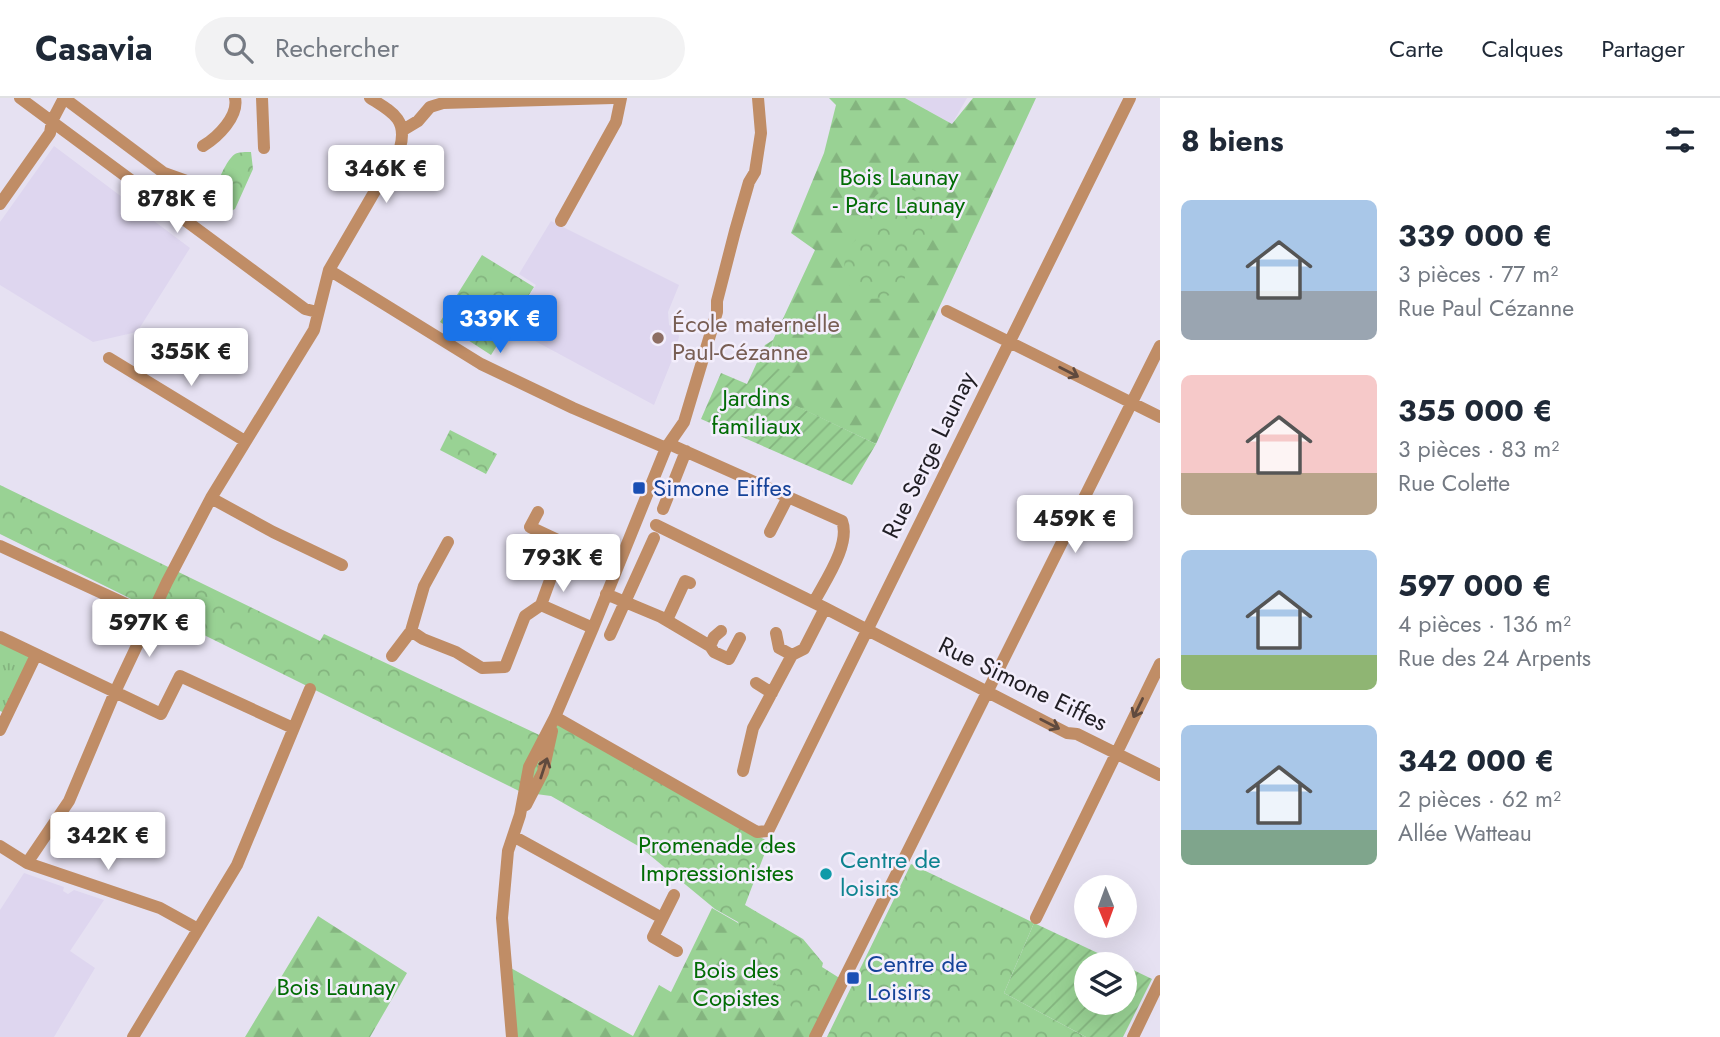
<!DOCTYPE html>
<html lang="fr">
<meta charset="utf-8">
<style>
body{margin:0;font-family:Jost,sans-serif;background:#f2f2f3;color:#1f2937;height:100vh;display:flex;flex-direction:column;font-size:26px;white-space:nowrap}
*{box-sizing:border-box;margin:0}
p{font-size:23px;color:#747a83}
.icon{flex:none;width:38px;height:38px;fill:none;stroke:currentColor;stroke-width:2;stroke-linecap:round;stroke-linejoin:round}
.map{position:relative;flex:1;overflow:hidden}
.details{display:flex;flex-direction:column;background:#fff;width:560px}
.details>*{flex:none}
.needle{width:46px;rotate:179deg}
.tools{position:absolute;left:1074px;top:777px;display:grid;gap:14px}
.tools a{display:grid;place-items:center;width:63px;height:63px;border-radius:50%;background:#fff;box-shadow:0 7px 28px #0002;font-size:35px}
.price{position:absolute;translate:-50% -60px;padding:0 16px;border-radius:7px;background:#fff;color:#222;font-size:23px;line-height:46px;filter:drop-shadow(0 2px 4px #0008)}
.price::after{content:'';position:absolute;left:50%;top:42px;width:21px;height:16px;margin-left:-10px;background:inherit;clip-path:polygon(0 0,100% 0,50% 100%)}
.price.selected{background:#1a73e8;color:#fff}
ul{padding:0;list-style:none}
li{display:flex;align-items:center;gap:21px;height:175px;padding:0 21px}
li span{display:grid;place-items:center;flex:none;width:196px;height:140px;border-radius:10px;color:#555}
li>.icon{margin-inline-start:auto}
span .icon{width:84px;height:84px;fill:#fffc;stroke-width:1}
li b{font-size:30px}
h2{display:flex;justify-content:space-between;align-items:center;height:84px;padding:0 21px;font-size:30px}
header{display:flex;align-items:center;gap:42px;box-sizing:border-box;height:98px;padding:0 35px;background:#fff;border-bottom:2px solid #e0e1e3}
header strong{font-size:33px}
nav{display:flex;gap:38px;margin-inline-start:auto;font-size:24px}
.search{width:490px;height:63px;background:#f2f2f3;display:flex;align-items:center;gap:18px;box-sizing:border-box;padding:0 24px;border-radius:38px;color:#747a83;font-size:26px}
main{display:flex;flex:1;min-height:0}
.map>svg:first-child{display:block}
.built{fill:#ded6ef}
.grass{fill:url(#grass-tufts)}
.forest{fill:url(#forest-firs)}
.park{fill:url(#park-crowns)}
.garden{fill:url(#garden-furrows)}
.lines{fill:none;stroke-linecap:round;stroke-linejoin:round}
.minor{stroke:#c08d66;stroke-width:12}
.oneway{stroke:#604a3e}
.education-dot{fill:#8d6e63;stroke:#f3eefc;stroke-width:2.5}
.transit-dot{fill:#1a4fb4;stroke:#f3eefc;stroke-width:2.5}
.culture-dot{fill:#0f9aa8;stroke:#f3eefc;stroke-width:2.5}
.labels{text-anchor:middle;stroke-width:5;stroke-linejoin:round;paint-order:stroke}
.park-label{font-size:24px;fill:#026c05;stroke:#f3eefc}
.education-label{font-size:24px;fill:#785e54;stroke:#f3eefc;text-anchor:start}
.street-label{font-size:24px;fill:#201e24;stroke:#f3eefc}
.transit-label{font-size:24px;fill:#164399;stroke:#f3eefc;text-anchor:start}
.culture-label{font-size:24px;fill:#0d838f;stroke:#f3eefc;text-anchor:start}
</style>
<header>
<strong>Casavia</strong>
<div class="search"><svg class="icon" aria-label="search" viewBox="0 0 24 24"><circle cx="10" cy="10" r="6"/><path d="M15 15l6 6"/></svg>Rechercher</div>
<nav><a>Carte</a><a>Calques</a><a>Partager</a></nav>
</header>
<main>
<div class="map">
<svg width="1160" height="939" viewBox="0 0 1160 939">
<defs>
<pattern id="grass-tufts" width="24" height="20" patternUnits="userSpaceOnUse" patternTransform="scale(1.75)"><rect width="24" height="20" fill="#99d294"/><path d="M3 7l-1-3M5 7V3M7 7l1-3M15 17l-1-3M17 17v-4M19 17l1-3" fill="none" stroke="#84b47f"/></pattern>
<pattern id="forest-firs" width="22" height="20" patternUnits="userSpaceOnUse" patternTransform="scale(1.75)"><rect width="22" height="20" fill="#99d294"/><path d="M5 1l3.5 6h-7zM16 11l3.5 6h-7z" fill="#84b47f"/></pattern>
<pattern id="park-crowns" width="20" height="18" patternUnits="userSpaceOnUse" patternTransform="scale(1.75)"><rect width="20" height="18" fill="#99d294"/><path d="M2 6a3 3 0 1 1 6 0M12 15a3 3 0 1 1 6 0" fill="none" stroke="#84b47f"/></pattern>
<pattern id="garden-furrows" width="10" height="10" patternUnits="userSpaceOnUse" patternTransform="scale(1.75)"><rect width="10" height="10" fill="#99d294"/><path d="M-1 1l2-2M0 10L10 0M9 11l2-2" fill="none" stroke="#84b47f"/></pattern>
</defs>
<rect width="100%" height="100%" fill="#e6e1f2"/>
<path class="built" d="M905,0H967L952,26Z
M54,48L190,150L137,234L93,244L0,187V124Z
M551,123L679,187L668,214L669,227L678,231L679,239L674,257L654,307L509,229L536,187L519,176Z
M24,775L64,789L63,793L68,796L74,792L104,802L70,853L95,870L54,939H0V812Z"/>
<path class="grass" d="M0,539L36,557L7,616L0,613Z"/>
<path class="forest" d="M829,0H905L952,26L973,0H1036L876,346L783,302L771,266L773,242L815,152L791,135L824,55L836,7Z
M712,810L842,885L815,939H514L509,869L633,938L659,887L671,894Z
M318,818L407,875L370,939H245Z"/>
<path class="park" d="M251,54L253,71L235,111L221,118L212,112C210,101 224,63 235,56C239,54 246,54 251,54Z
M903,88C910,91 918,93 924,98C936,109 936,133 924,145C921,149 915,152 910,154C905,166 909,180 899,190C865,223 815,173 866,132C869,105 871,90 903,88Z
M482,157L534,189L491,257L440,224Z
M450,332L497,356L486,376L440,352Z
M0,387L320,543L324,536L550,642L554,624L769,744L745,807L803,841L823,865L822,869L841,881L814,935L808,930L790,907L743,838L738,824L715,811L640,749L551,698L521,694L0,436Z
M911,766L1034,825L1004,895L1086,939H827Z"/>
<path class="garden" d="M773,242L771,266L793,280L784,302L876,346L852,387L701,321L721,275L747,286L765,247Z
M1034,825L1121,866H1087V905H1125V868L1152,881L1123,939H1086L1004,895Z"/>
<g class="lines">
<path class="minor" d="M20,0L305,211L317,214
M64,0L164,75L192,85
M262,0L264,50
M403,32L418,23L430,9L443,5L613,0
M203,48C218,39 239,18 235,0
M0,106L50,35L52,23L64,0
M561,123L616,24L621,0
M329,172L481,266L573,310L666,350
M947,213L1160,319
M109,260L245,343
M669,346L842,423C851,446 825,483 814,504
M211,400L273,434L342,467
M663,411L686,353
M538,414L530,429L564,445L562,449L599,464L605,450
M656,427L825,510L1067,635L1077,636L1160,677
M770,434L788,399
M448,444L424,488L411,533L423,541L456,554L482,570L505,569L525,518L541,507
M0,448L128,507L125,514
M562,449L541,507L593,530
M606,496L661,519L710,548L714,554L729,561L740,540
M667,522L685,483L690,485
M776,535L779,550L792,557
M610,537L654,440
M0,539L161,616L180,578L293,630
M710,548L714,539L721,533
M392,558L411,533
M756,585L772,595
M555,619L757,734L768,733L1130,0
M0,632L36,557
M743,673L753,630L792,557L804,551L825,510
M526,707L543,674L552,633
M513,738L662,820
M0,748L27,765L160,810L198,831
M27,765L69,703L115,594L167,484L211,400L314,232L329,172L400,50C408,21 392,14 370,0
M674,797L653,839L677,853
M1036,820L1160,566
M133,939L237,767L310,591
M512,939L502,820L508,753L520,717L529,669L555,619L593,530L666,350L684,324L717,214V203L735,133L749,84L755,74L761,35L758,0
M815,939L1160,248
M1133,939L1160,883"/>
</g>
<defs><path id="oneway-shaft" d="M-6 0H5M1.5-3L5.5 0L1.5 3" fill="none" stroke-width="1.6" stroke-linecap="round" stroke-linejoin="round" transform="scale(1.75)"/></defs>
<g class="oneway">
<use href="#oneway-shaft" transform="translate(1069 274) rotate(27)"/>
<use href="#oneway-shaft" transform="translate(1138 610) rotate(116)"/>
<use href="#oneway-shaft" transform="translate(1050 626) rotate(27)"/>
<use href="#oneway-shaft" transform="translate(544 670) rotate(-72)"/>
</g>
<circle class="education-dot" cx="658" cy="240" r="7"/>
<g class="transit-dot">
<rect x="632" y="383" width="14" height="14" rx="3.5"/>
<rect x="846" y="873" width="14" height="14" rx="3.5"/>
</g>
<circle class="culture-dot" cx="826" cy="776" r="7"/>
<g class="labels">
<g class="park-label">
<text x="899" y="87">Bois Launay<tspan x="899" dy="28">- Parc Launay</tspan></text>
<text x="756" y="308">Jardins<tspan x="756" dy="28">familiaux</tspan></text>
<text x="717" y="755">Promenade des<tspan x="717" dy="28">Impressionistes</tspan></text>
<text x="736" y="880">Bois des<tspan x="736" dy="28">Copistes</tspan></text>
<text x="336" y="897">Bois Launay</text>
</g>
<g class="education-label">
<text x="672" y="234">École maternelle<tspan x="672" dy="28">Paul-Cézanne</tspan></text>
</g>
<g class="street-label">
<text transform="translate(929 357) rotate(-64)" y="8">Rue Serge Launay</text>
<text transform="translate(1023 586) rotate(26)" y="8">Rue Simone Eiffes</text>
</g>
<g class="transit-label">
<text x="653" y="398">Simone Eiffes</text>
<text x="867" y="874">Centre de<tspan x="867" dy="28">Loisirs</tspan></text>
</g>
<g class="culture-label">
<text x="840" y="770">Centre de<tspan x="840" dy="28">loisirs</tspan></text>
</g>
</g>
</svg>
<div class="tools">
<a><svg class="needle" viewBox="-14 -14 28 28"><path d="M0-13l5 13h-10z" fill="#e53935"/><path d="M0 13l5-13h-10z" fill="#747a83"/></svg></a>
<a><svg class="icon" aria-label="layers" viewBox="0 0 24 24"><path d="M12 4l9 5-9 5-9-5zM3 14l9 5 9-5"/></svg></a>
</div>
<b class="price" style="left:386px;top:107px">346K €</b>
<b class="price" style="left:177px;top:137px">878K €</b>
<b class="price selected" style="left:500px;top:257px">339K €</b>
<b class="price" style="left:191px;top:290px">355K €</b>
<b class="price" style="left:1075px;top:457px">459K €</b>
<b class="price" style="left:563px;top:496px">793K €</b>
<b class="price" style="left:149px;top:561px">597K €</b>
<b class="price" style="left:108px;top:774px">342K €</b>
</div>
<section class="details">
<h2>8 biens<svg class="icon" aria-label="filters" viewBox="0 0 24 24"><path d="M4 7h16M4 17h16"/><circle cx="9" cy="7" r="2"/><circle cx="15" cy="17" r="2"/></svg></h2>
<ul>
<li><span style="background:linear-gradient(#a9c7e8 65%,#9aa5b1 0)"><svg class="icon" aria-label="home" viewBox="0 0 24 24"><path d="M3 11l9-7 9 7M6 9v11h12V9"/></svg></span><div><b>339 000 €</b><p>3 pièces · 77 m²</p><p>Rue Paul Cézanne</p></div></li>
<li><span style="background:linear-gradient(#f6c9c9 70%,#b9a48a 0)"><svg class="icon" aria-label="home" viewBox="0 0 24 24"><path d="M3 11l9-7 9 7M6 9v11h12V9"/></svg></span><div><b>355 000 €</b><p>3 pièces · 83 m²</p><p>Rue Colette</p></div></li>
<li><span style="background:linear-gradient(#a9c7e8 75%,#8fb573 0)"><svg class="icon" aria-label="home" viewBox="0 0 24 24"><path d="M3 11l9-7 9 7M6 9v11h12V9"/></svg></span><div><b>597 000 €</b><p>4 pièces · 136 m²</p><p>Rue des 24 Arpents</p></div></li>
<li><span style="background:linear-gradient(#a9c7e8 75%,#7fa58c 0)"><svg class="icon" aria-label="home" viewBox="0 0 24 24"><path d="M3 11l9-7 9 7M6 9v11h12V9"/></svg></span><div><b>342 000 €</b><p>2 pièces · 62 m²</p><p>Allée Watteau</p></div></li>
</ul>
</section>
</main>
